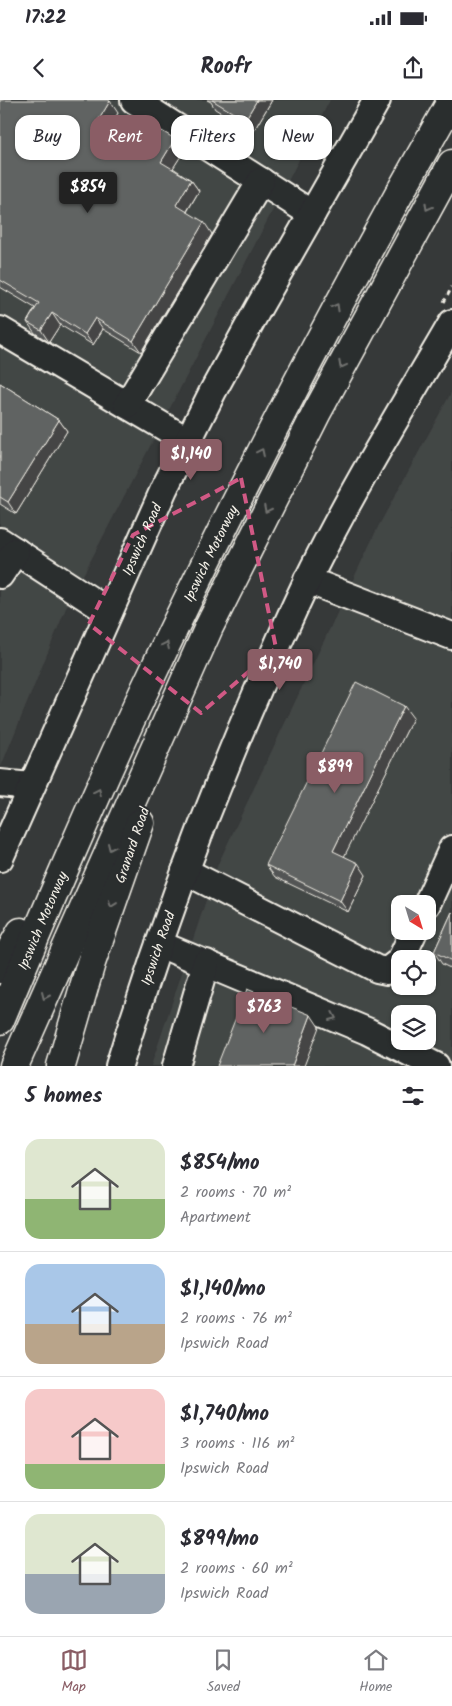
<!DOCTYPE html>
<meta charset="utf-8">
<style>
body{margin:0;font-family:Kalam,sans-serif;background:#f2f2f3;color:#2b2b33;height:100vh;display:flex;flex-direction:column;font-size:19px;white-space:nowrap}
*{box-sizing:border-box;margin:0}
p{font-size:16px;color:#7c7c81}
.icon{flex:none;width:28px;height:28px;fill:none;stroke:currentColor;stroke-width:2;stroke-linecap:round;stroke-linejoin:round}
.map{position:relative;height:966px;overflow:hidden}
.sheet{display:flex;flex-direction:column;background:#fff;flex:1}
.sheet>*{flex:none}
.top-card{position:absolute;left:15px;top:15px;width:422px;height:45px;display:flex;gap:10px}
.needle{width:32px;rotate:142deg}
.buttons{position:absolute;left:391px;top:795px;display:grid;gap:10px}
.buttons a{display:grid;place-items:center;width:45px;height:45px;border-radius:10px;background:#fff;box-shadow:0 1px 4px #0004;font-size:25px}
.price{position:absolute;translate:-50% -42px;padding:0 11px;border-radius:5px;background:#8a5d65;color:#fff;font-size:16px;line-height:32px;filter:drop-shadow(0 1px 2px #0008)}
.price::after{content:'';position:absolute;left:50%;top:30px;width:15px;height:11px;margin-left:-8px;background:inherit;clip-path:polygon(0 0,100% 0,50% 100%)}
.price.current{background:#222;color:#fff}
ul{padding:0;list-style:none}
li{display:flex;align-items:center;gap:15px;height:125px;padding:0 25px}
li+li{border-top:1px solid #e1e1e2}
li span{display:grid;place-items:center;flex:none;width:140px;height:100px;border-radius:15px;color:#555}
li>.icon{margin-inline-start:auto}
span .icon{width:60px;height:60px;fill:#fffc;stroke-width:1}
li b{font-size:21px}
h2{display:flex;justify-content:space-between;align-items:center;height:60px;padding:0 25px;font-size:21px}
.pill{padding:0 18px;border-radius:15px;background:#fff;box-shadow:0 1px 4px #0004;font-size:18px;line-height:45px}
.pill.current{background:#8a5d65;color:#fff}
.status{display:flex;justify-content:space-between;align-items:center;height:35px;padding:0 25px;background:#fff;direction:ltr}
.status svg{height:14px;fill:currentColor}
header{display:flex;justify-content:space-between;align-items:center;height:65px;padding:0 25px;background:#fff;font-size:22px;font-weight:600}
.tab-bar{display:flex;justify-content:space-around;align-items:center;height:70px;border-top:1px solid #e1e1e2;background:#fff;font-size:14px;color:#7c7c81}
.tab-bar a{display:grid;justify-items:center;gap:2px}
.tab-bar .current{color:#8a5d65}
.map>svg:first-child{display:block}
.built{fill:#434645;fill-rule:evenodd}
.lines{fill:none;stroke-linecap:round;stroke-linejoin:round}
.minor-casing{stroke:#f4f1e8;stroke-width:30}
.highway-casing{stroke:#f4f1e8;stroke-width:31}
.path{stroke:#f4f1e8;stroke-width:3;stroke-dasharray:4 4;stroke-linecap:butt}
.minor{stroke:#2a2d2e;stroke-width:26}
.highway{stroke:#2a2d2e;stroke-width:28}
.wall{fill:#535554;stroke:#f4f1e8}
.shaded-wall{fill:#444545;stroke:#f4f1e8}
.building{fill:#616362;stroke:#f4f1e8}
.oneway{stroke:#71726f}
.marked{fill:none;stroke:#d15985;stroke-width:4;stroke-dasharray:10 6;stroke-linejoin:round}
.labels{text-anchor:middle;stroke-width:4;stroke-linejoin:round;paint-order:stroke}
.street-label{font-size:14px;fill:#f4f1e8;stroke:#2a2d2e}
</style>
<div class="status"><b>17:22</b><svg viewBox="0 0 49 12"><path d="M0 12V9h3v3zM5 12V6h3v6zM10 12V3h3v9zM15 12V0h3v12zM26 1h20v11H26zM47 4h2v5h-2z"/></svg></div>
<header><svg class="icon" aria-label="back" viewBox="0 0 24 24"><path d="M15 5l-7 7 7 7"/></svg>Roofr<svg class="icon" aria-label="share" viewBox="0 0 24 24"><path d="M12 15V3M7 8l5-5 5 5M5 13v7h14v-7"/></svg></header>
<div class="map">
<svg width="452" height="966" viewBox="0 0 452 966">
<rect width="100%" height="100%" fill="#363939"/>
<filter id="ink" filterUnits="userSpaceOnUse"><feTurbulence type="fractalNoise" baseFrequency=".02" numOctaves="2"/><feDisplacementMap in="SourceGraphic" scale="10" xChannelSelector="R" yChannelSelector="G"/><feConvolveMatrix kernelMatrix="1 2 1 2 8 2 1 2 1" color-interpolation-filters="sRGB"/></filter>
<g filter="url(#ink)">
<path class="built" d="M0,0H330L66,508L0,669Z
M452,291V966H151L218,764L378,427ZM400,804H428V831H400ZM400,859H428V886H400ZM400,914H428V941H400Z"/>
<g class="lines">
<defs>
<g id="minor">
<path d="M134,0L312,114"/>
<path d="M0,230L188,341"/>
<path d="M127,305L261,81"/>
<path d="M0,441L109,512"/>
<path d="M0,475L16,451"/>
<path d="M307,480L452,536"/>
<path d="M0,683L31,686"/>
<path id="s1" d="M0,758L164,389L213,291L259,207L377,0"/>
<path d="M185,771L377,869L387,871L400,861"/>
<path d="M427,804L452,749"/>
<path d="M159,844L367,931L436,966"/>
<path d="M401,859L414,831"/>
<path id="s2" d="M119,966C159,836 206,709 260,585C277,546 294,507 313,469C355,385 405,304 452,223"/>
<path d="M176,966L206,863"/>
</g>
<g id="highway">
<path d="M0,869L21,832"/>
<path id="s3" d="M0,920C47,809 94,698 145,589C239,389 342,193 452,0"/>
<path d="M14,966L209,527L317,312L452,64"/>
<path d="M61,966L91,863L140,723"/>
</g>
</defs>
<use href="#minor" class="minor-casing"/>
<use href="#highway" class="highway-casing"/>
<path class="path" d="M444,202L452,187"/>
<use href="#minor" class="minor"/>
<use href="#highway" class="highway"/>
</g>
<path class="wall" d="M0,0L118,13L109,28L129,40L175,39L184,51L173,68L191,80L199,91L187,112L212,134L141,252L103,229L93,245L60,225L49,242L35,233L27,222L35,208L0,187Z
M207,0H272L253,32L215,9L211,2Z
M0,283L59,320L67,331L16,414L0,404Z
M413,618L344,756L366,775L348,812L275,777L266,765Z
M452,812V869L442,864L434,852Z"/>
<path class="shaded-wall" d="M257,0H272L253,32L245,20Z
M110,1L118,13L106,33L98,21Z
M175,39L184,51L170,73L161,62Z
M191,80L199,91L184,116L176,105Z
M204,122L212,134L141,252L133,241Z
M52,213L60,225L49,242L41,230Z
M95,218L103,229L93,245L85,234Z
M59,320L67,331L16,414L8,402Z
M404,606L413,618L341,763L333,751Z
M358,763L366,775L348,812L340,801Z
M311,915L319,927L304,966H292Z"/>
<path class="building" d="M0,0H108L110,1L98,21L129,40L142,19L175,39L161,62L191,80L176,105L204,122L133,241L95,218L85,234L52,213L41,230L27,222L39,203L0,180Z
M212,0H257L245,20Z
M0,283L59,320L8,402L0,397Z
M356,582L404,606L333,751L358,763L340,801L266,765Z
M452,812V861L434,852Z
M247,889L311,915L292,966H217Z"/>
<defs><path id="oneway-chevron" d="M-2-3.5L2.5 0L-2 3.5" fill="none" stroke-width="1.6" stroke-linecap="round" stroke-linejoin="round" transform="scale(1.25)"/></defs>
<g class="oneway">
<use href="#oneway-chevron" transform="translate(428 107) rotate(119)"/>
<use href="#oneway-chevron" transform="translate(336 207) rotate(-61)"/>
<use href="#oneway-chevron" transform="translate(342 265) rotate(118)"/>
<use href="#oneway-chevron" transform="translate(261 352) rotate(-64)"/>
<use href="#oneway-chevron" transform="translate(267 409) rotate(117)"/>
<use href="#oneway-chevron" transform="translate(166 545) rotate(-64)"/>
<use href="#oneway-chevron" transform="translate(98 692) rotate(-65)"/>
<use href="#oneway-chevron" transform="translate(111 747) rotate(114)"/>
<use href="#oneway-chevron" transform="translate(112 804) rotate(109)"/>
<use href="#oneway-chevron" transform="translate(45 896) rotate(114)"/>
<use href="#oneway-chevron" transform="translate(333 917) rotate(23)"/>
</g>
</g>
<path class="marked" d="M241,378L276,548L201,613L89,524L133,435Z"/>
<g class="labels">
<g class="street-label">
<text dy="5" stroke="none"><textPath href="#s1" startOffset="349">Ipswich Road</textPath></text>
<text dy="5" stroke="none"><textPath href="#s3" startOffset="512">Ipswich Motorway</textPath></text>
<text transform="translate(132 745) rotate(-71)" y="5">Granard Road</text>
<text dy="5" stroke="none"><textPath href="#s3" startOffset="108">Ipswich Motorway</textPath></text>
<text dy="5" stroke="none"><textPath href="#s2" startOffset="124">Ipswich Road</textPath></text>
</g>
</g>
</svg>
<div class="buttons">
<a><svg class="needle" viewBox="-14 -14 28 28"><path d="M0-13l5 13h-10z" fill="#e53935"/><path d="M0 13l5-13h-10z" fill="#7c7c81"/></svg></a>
<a><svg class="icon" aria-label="locate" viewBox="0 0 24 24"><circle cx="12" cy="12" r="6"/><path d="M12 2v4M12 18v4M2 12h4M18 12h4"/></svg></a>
<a><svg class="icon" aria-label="layers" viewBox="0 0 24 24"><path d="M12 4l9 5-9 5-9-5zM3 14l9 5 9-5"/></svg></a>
</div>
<b class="price current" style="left:88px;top:114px">$854</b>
<b class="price" style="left:191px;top:381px">$1,140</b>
<b class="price" style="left:280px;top:591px">$1,740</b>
<b class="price" style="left:335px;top:694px">$899</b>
<b class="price" style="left:264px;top:934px">$763</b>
<div class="top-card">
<a class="pill">Buy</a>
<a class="pill current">Rent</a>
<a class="pill">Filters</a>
<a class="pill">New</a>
</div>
</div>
<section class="sheet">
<h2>5 homes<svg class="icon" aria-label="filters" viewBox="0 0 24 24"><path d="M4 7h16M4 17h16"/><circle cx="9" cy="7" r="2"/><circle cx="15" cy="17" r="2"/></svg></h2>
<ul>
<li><span style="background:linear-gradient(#dfe7d0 60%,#8fb573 0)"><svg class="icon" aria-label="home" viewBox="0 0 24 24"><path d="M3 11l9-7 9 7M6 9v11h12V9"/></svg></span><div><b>$854/mo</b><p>2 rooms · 70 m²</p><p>Apartment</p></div></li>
<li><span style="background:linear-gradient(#a9c7e8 60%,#b9a48a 0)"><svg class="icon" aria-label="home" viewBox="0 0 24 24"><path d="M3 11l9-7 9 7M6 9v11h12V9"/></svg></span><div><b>$1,140/mo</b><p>2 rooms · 76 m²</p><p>Ipswich Road</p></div></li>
<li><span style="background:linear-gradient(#f6c9c9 75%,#8fb573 0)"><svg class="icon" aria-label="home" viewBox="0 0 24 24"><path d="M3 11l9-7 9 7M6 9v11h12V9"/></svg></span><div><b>$1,740/mo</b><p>3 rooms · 116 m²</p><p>Ipswich Road</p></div></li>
<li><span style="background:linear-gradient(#dfe7d0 60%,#9aa5b1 0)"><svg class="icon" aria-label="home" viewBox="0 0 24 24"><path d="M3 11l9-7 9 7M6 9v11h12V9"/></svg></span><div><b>$899/mo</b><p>2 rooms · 60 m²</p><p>Ipswich Road</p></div></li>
</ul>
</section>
<nav class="tab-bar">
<a class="current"><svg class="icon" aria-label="map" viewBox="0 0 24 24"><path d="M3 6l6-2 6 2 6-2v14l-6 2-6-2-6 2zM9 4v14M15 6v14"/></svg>Map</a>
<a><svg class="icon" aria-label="saved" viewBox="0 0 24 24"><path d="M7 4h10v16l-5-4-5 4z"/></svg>Saved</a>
<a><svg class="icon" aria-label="home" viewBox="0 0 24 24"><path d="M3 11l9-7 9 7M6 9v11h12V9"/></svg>Home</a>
</nav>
